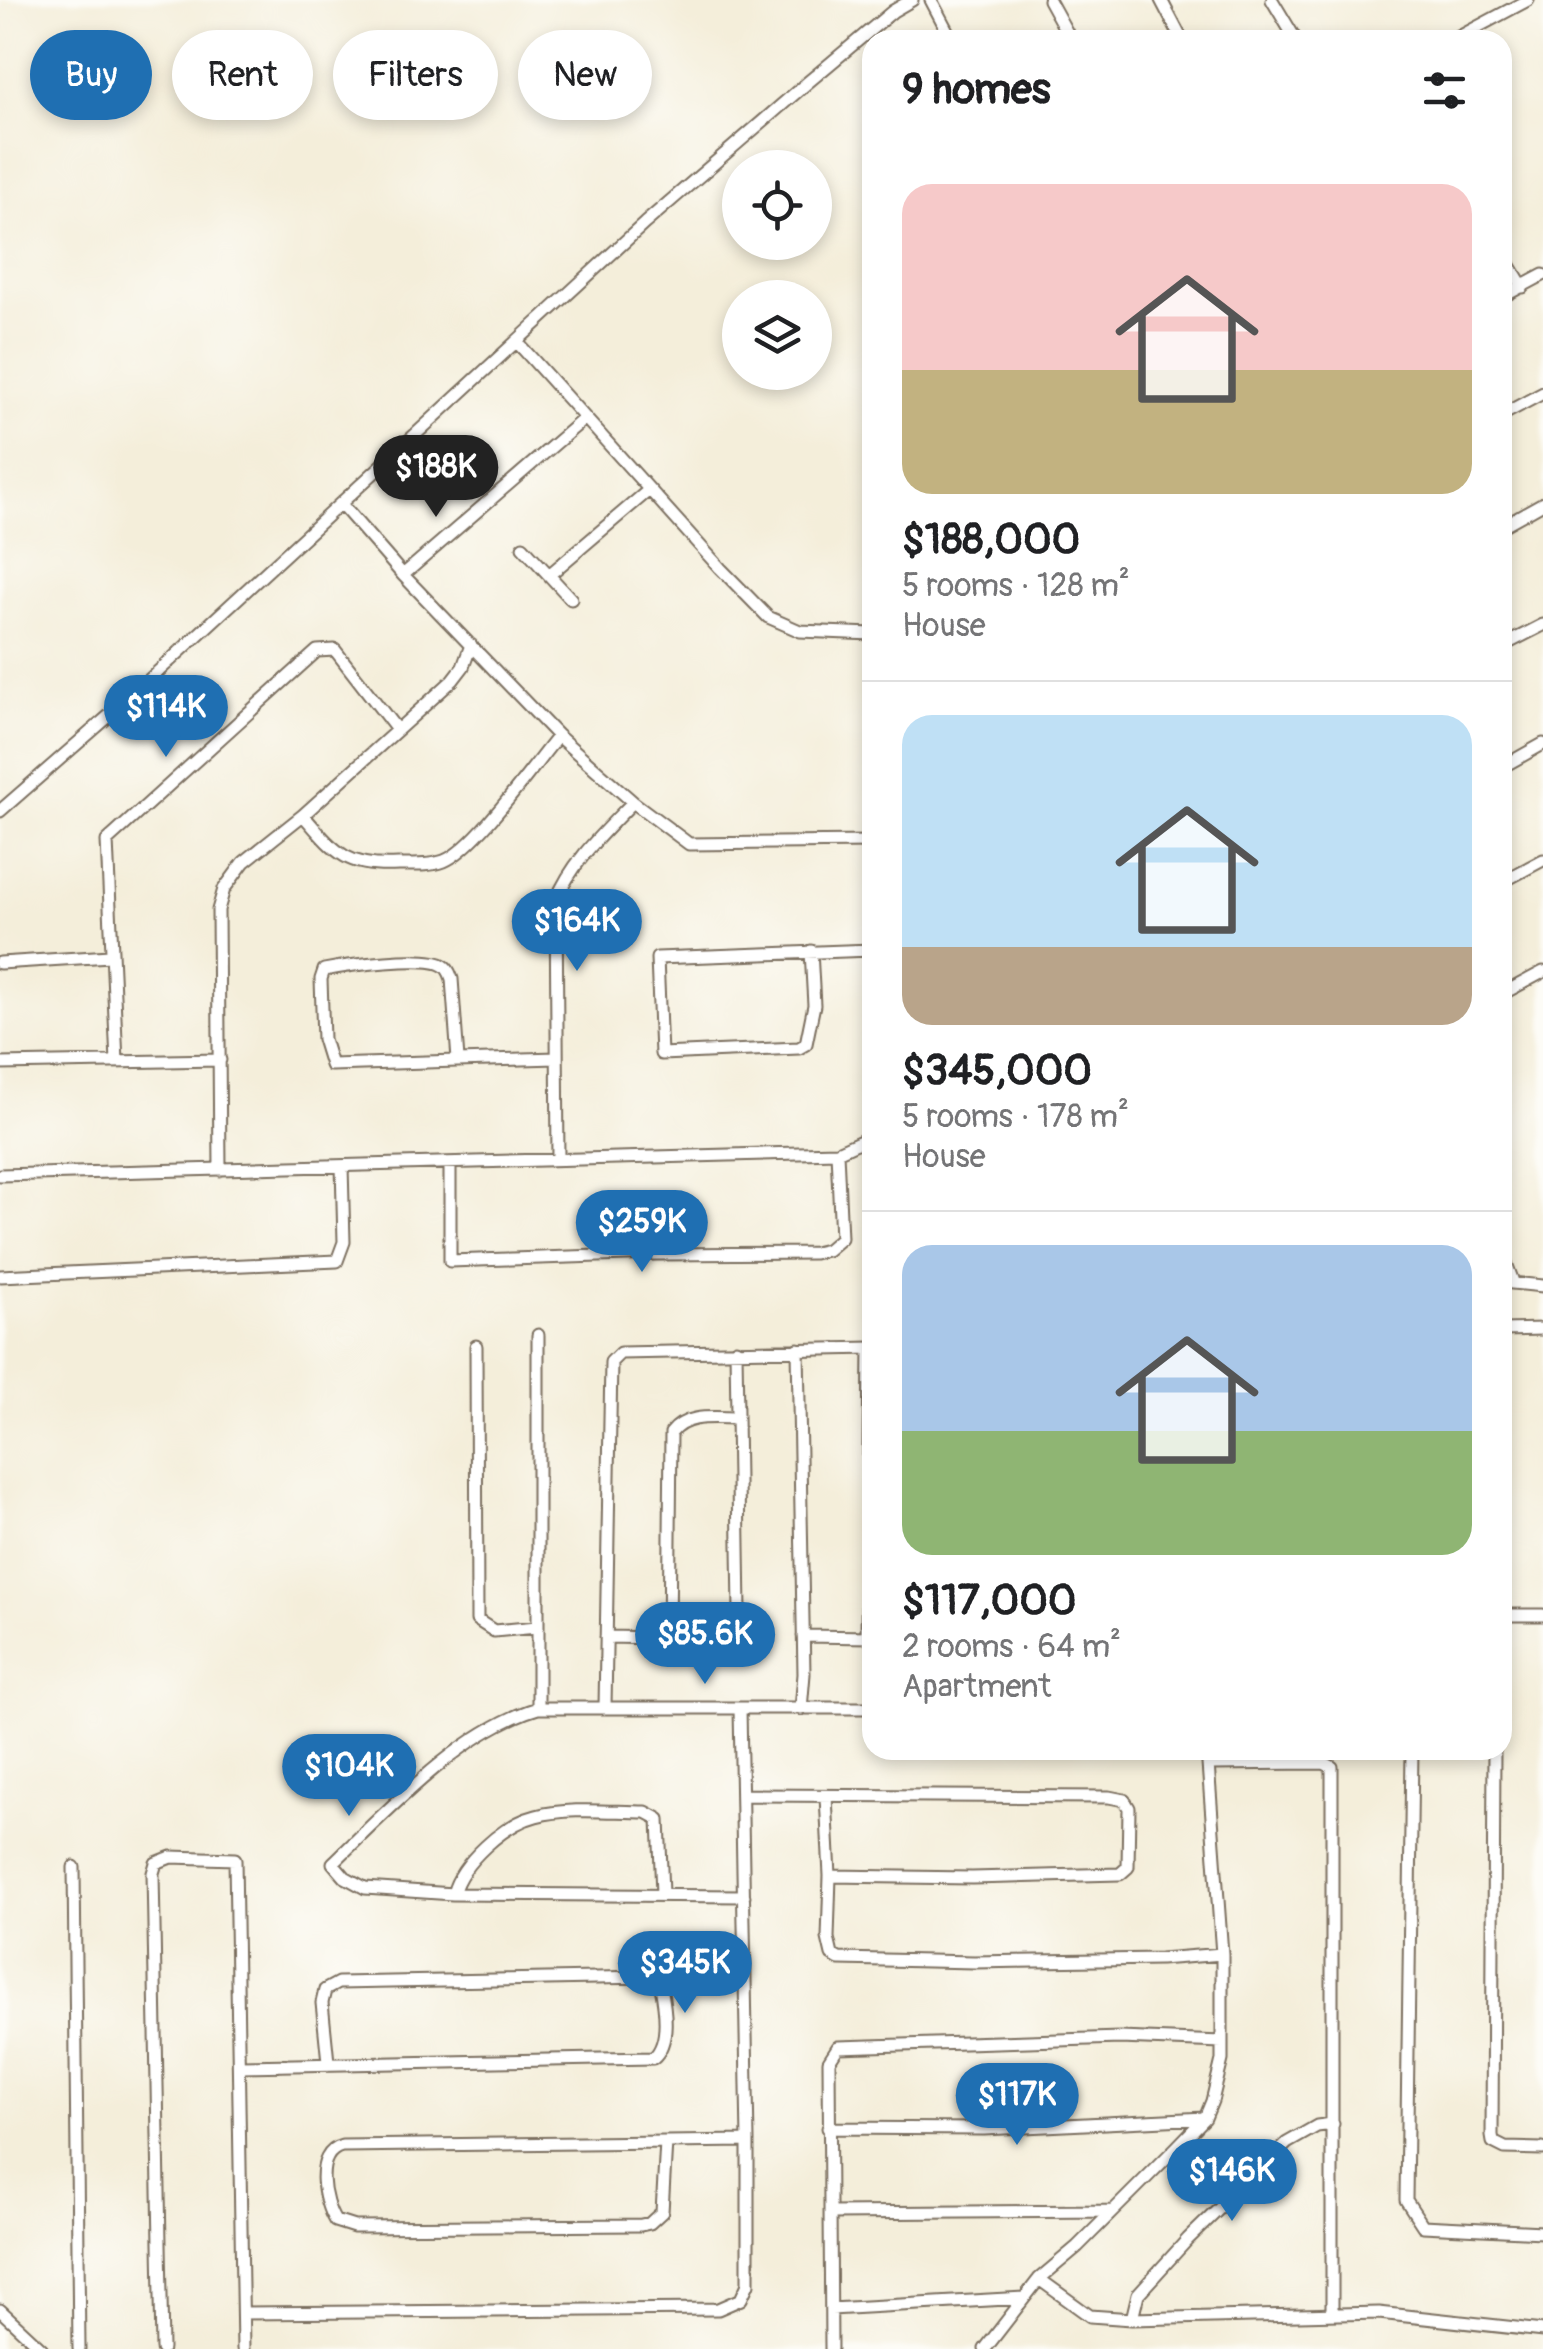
<!DOCTYPE html>
<meta charset="utf-8">
<style>
body{margin:0;font-family:Pangolin,sans-serif;background:#f2f2f2;color:#202124;height:100vh;display:flex;flex-direction:column;font-size:38px;white-space:nowrap}
*{box-sizing:border-box;margin:0}
p{font-size:32px;color:#757577}
.icon{flex:none;width:55px;height:55px;fill:none;stroke:currentColor;stroke-width:2;stroke-linecap:round;stroke-linejoin:round}
.map{position:relative;flex:1;overflow:hidden}
.side{position:absolute;left:862px;top:30px;width:650px;height:1730px;display:flex;flex-direction:column;background:#fff;border-radius:30px;box-shadow:0 5px 15px #0003}
.side>*{flex:none}
.guide{position:absolute;left:30px;top:30px;width:682px;height:90px;display:flex;gap:20px}
.fabs{position:absolute;left:722px;top:150px;display:grid;gap:20px}
.fabs a{display:grid;place-items:center;width:110px;height:110px;border-radius:50%;background:#fff;box-shadow:0 5px 15px #0003;font-size:50px}
.price{position:absolute;translate:-50% -85px;padding:0 22px;border-radius:35px;background:#1f6fb2;color:#fff;font-size:32px;line-height:65px;filter:drop-shadow(0 2px 5px #0008)}
.price::after{content:'';position:absolute;left:50%;top:60px;width:30px;height:22px;margin-left:-15px;background:inherit;clip-path:polygon(0 0,100% 0,50% 100%)}
.price.selected{background:#222;color:#fff}
ul{padding:0;list-style:none}
li{display:grid;align-content:center;gap:20px;height:530px;padding:0 40px}
li+li{border-top:2px solid #e0e0e0}
li span{display:grid;place-items:center;height:310px;border-radius:30px;color:#555}
li>.icon{margin-inline-start:auto}
span .icon{width:180px;height:180px;fill:#fffc;stroke-width:1}
li b{font-size:42px}
h2{display:flex;justify-content:space-between;align-items:center;height:120px;padding:0 40px;font-size:42px}
.chip{padding:0 35px;border-radius:45px;background:#fff;box-shadow:0 5px 15px #0003;font-size:35px;line-height:90px}
.chip.selected{background:#1f6fb2;color:#fff}
.map>svg:first-child{display:block}
.lines{fill:none;stroke-linecap:round;stroke-linejoin:round}
.minor-casing{stroke:#7c6f60;stroke-width:15}
.minor{stroke:#fff;stroke-width:11}
</style>
<div class="map">
<svg width="1543" height="2349" viewBox="0 0 1543 2349">
<rect width="100%" height="100%" fill="#fdfcf7"/>
<filter id="ink" filterUnits="userSpaceOnUse"><feTurbulence type="fractalNoise" baseFrequency=".01" numOctaves="2"/><feDisplacementMap in="SourceGraphic" scale="20" xChannelSelector="R" yChannelSelector="G"/><feConvolveMatrix kernelMatrix="1 2 1 2 8 2 1 2 1" color-interpolation-filters="sRGB"/></filter>
<filter id="wash" filterUnits="userSpaceOnUse"><feTurbulence type="fractalNoise" baseFrequency=".0048" numOctaves="4" result="noise"/><feDisplacementMap in="SourceGraphic" scale="40" xChannelSelector="R" yChannelSelector="G"/><feGaussianBlur stdDeviation="2.25" result="paint"/><feColorMatrix in="noise" values="0 0 0 0 0 0 0 0 0 0 0 0 0 0 0 0 0 1.4 0 .05"/><feComposite in="paint" operator="in"/></filter>
<g filter="url(#wash)">
<rect width="100%" height="100%" fill="#f4eeda"/>
</g>
<g filter="url(#ink)">
<g class="lines">
<defs>
<path id="minor" d="M931,0L952,40
M1049,0L1071,40
M1161,0L1182,40
M1272,0L1296,40
M1453,40L1528,0
M1502,252L1523,287
M1502,297L1543,275
M517,342L720,568L768,617L800,631L872,634
M1502,415L1543,393
M341,504L403,575L558,736L633,802L689,844L872,842
M1502,526L1543,503
M523,547L571,599
M403,575L585,418
M549,575L649,490
M1502,646L1543,625
M1502,767L1543,744
M0,811L125,702L645,223L807,83L893,11L912,0
M303,815C335,852 346,868 398,865C413,865 431,866 444,861C475,849 534,765 558,736
M1502,882L1543,860
M811,951L814,1005L806,1044L799,1048L661,1054L657,958L872,950
M0,963L110,956
M1502,994L1543,972
M458,1060L452,979C450,974 449,969 444,966C429,954 344,966 324,970L321,979L323,1039L331,1065L557,1058
M117,1062L107,841L317,651L335,650L397,730
M0,1064L220,1060
M558,1159L556,901C571,862 605,831 633,802
M450,1163V1261L656,1254L814,1253L827,1250L841,1238L837,1152
M220,1170L218,910L224,889L244,862L303,815L453,680L463,667L471,645
M0,1175L837,1152L872,1136
M1502,1252L1513,1282
M0,1276L337,1261L344,1242L342,1166
M1502,1282L1543,1286
M1502,1330L1543,1329
M538,1335V1708
M476,1346L477,1620L494,1631L537,1627
M798,1349L804,1674L801,1709
M1502,1615H1543
M803,1636L872,1637
M606,1637L717,1639C731,1637 739,1626 740,1612L736,1349
M867,1637L870,1349
M669,1639L671,1433C686,1413 715,1418 737,1418
M605,1707L611,1362L620,1353L872,1348
M1412,1750L1406,2200L1423,2226L1543,2232
M1494,1750L1492,2136L1493,2142L1505,2148L1543,2149
M1211,1764L1324,1763L1332,1767V2312
M742,1795L1109,1797L1124,1800L1129,1808L1128,1867L1120,1874L972,1878L830,1876
M826,1796L830,1876L828,1938L832,1955L839,1959L974,1962L1160,1959L1222,1954
M74,1867L79,2349
M453,1894C461,1863 504,1824 536,1816C570,1807 611,1812 646,1812L659,1819L662,1894
M744,1896L453,1894L365,1888L345,1877L333,1863C389,1809 463,1730 538,1708H872
M241,2066L653,2058C671,2043 665,2007 661,1987L646,1977L338,1983L325,1990L322,2003L328,2062
M828,2128L984,2129L1205,2118
M666,2142L342,2146C313,2153 323,2202 335,2221L354,2227L641,2225L650,2223L662,2212L666,2142L748,2141
M830,2213L1113,2211
M1039,2279L1090,2316L1132,2319L1379,2313L1543,2331
M831,2309L1024,2298
M0,2310L42,2349
M243,2313L718,2309L741,2299L748,2284V2141L740,1708
M1132,2319L1138,2294L1188,2239L1287,2143L1317,2126L1333,2124
M162,2349L153,1873L156,1863L171,1857L235,1859L243,2349
M831,2349L829,2061L838,2047L1120,2038L1222,2042
M985,2349L1039,2279L1077,2247L1176,2148L1205,2118L1212,2101L1222,2060V1954L1207,1750"/>
</defs>
<use href="#minor" class="minor-casing"/>
<use href="#minor" class="minor"/>
</g>
</g>
</svg>
<div class="fabs">
<a><svg class="icon" aria-label="locate" viewBox="0 0 24 24"><circle cx="12" cy="12" r="6"/><path d="M12 2v4M12 18v4M2 12h4M18 12h4"/></svg></a>
<a><svg class="icon" aria-label="layers" viewBox="0 0 24 24"><path d="M12 4l9 5-9 5-9-5zM3 14l9 5 9-5"/></svg></a>
</div>
<b class="price selected" style="left:436px;top:520px">$188K</b>
<b class="price" style="left:166px;top:760px">$114K</b>
<b class="price" style="left:577px;top:974px">$164K</b>
<b class="price" style="left:642px;top:1275px">$259K</b>
<b class="price" style="left:705px;top:1687px">$85.6K</b>
<b class="price" style="left:349px;top:1819px">$104K</b>
<b class="price" style="left:685px;top:2016px">$345K</b>
<b class="price" style="left:1017px;top:2148px">$117K</b>
<b class="price" style="left:1232px;top:2224px">$146K</b>
<div class="guide">
<a class="chip selected">Buy</a>
<a class="chip">Rent</a>
<a class="chip">Filters</a>
<a class="chip">New</a>
</div>
<section class="side">
<h2>9 homes<svg class="icon" aria-label="filters" viewBox="0 0 24 24"><path d="M4 7h16M4 17h16"/><circle cx="9" cy="7" r="2"/><circle cx="15" cy="17" r="2"/></svg></h2>
<ul>
<li><span style="background:linear-gradient(#f6c9c9 60%,#c2b280 0)"><svg class="icon" aria-label="home" viewBox="0 0 24 24"><path d="M3 11l9-7 9 7M6 9v11h12V9"/></svg></span><div><b>$188,000</b><p>5 rooms · 128 m²</p><p>House</p></div></li>
<li><span style="background:linear-gradient(#bfe0f5 75%,#b9a48a 0)"><svg class="icon" aria-label="home" viewBox="0 0 24 24"><path d="M3 11l9-7 9 7M6 9v11h12V9"/></svg></span><div><b>$345,000</b><p>5 rooms · 178 m²</p><p>House</p></div></li>
<li><span style="background:linear-gradient(#a9c7e8 60%,#8fb573 0)"><svg class="icon" aria-label="home" viewBox="0 0 24 24"><path d="M3 11l9-7 9 7M6 9v11h12V9"/></svg></span><div><b>$117,000</b><p>2 rooms · 64 m²</p><p>Apartment</p></div></li>
</ul>
</section>
</div>
